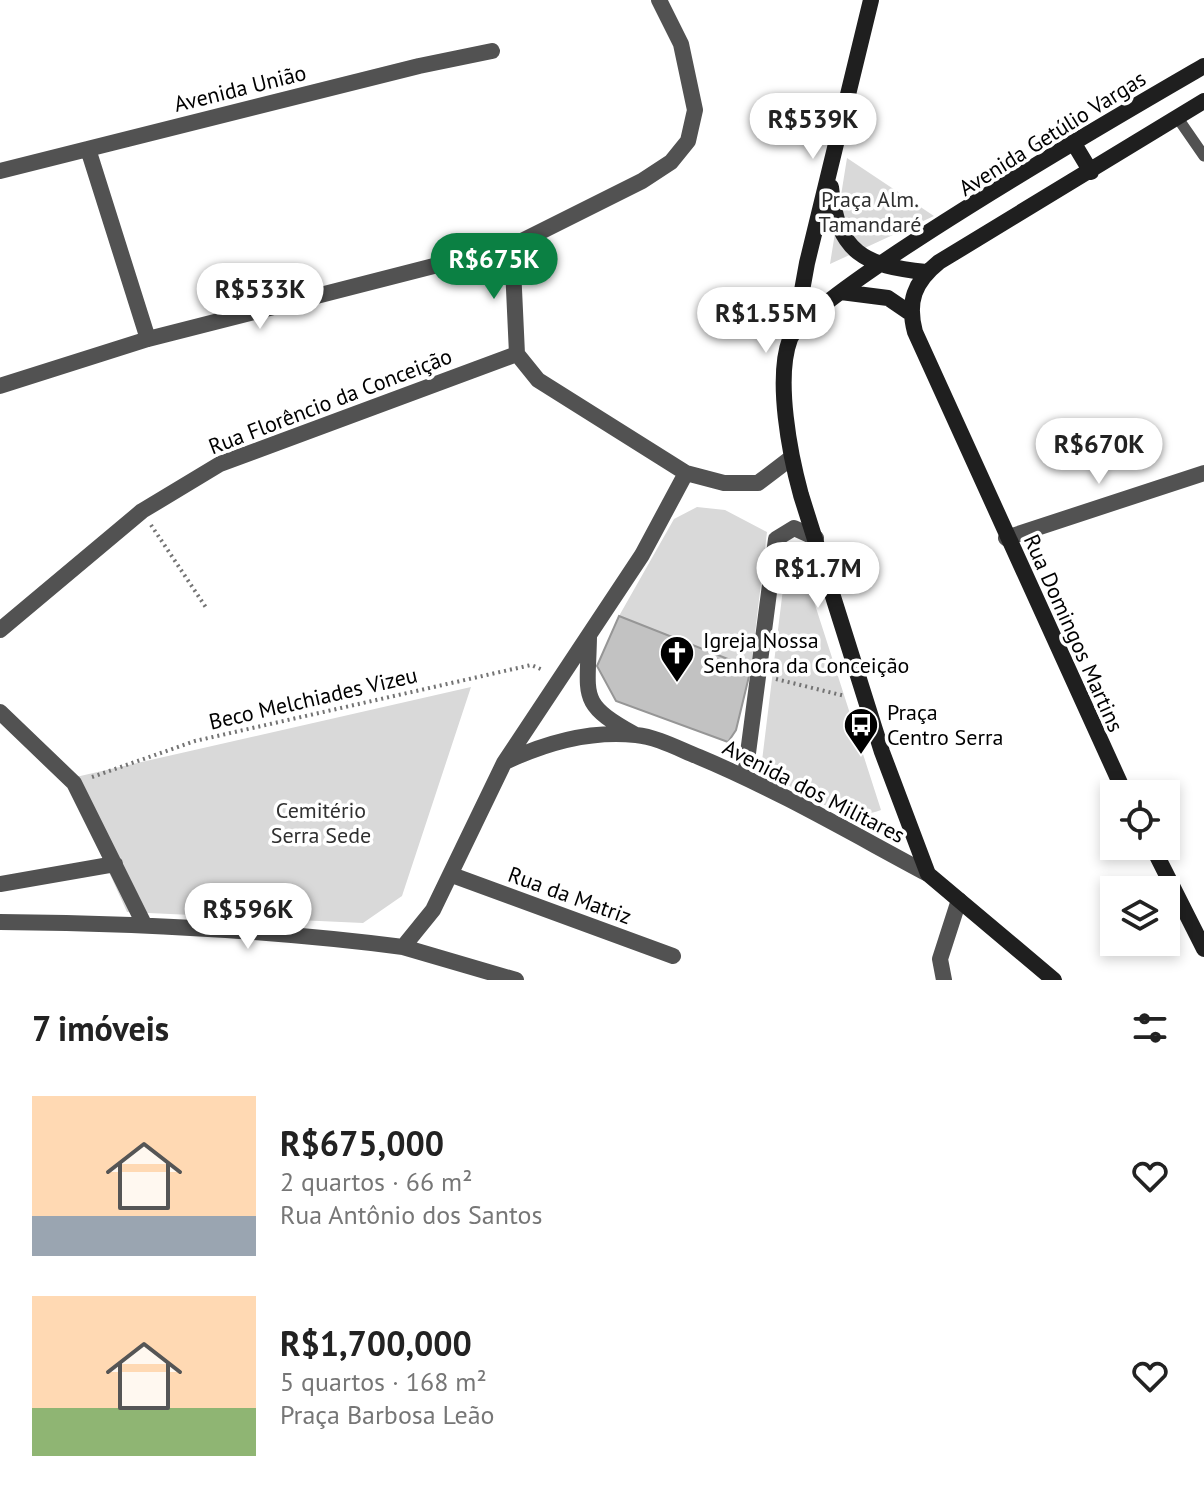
<!DOCTYPE html>
<html lang="pt">
<meta charset="utf-8">
<style>
body{margin:0;font-family:"PT Sans",sans-serif;background:#f2f2f2;color:#222;height:100vh;display:flex;flex-direction:column;font-size:30px;white-space:nowrap}
*{box-sizing:border-box;margin:0}
p{font-size:26px;color:#767676}
.icon{flex:none;width:44px;height:44px;fill:none;stroke:currentColor;stroke-width:2;stroke-linecap:round;stroke-linejoin:round}
.map{position:relative;height:980px;overflow:hidden}
.drawer{display:flex;flex-direction:column;background:#fff;flex:1}
.drawer>*{flex:none}
.tools{position:absolute;left:1100px;top:780px;display:grid;gap:16px}
.tools a{display:grid;place-items:center;width:80px;height:80px;border-radius:0px;background:#fff;box-shadow:0 4px 12px #0003;font-size:40px}
.price{position:absolute;translate:-50% -68px;padding:0 18px;border-radius:28px;background:#fff;color:#222;font-size:26px;line-height:52px;filter:drop-shadow(0 2px 4px #0008)}
.price::after{content:'';position:absolute;left:50%;top:48px;width:24px;height:18px;margin-left:-12px;background:inherit;clip-path:polygon(0 0,100% 0,50% 100%)}
.price.active{background:#0b8043;color:#fff}
ul{padding:0;list-style:none}
li{display:flex;align-items:center;gap:24px;height:200px;padding:0 32px}
li span{display:grid;place-items:center;flex:none;width:224px;height:160px;border-radius:0px;color:#555}
li>.icon{margin-inline-start:auto}
span .icon{width:96px;height:96px;fill:#fffc;stroke-width:1}
li b{font-size:34px}
h2{display:flex;justify-content:space-between;align-items:center;height:96px;padding:0 32px;font-size:34px}
.map>svg:first-child{display:block}
.green{fill:#d9d9d9}
.building{fill:#c2c2c2;stroke:#969696;stroke-width:2}
.lines{fill:none;stroke-linecap:round;stroke-linejoin:round}
.path{stroke:#747474;stroke-width:4;stroke-dasharray:2 4;stroke-linecap:butt}
.lane{stroke:#525252;stroke-width:11}
.street{stroke:#525252;stroke-width:16}
.secondary{stroke:#1f1f1f;stroke-width:16}
.labels{text-anchor:middle;stroke-width:7;stroke-linejoin:round;paint-order:stroke}
.street-label{font-size:22px;fill:#000;stroke:#fff}
.park-label{font-size:22px;fill:#303030;stroke:#fff}
.poi-label{font-size:22px;fill:#000;stroke:#fff;text-anchor:start}
</style>
<div class="map">
<svg width="1204" height="980" viewBox="0 0 1204 980">
<rect width="100%" height="100%" fill="#fff"/>
<path class="green" d="M847,158L934,216L830,264Z
M697,507L725,510L767,532L751,668L619,616L674,519Z
M799,555L881,810C841,826 796,788 761,769L787,556Z
M471,687L402,896L363,923L127,912L67,779Z"/>
<path class="building" d="M619,616L751,668L736,730L728,742L616,701L597,666Z"/>
<g class="lines">
<path class="path" d="M151,525L207,609
M776,679L845,696
M92,777L195,741L531,665L543,670"/>
<path class="lane" d="M1177,117L1204,156"/>
<path class="street" d="M88,149L148,339
M0,171L419,66L492,51
M512,246L517,354
M0,386L148,339L512,246L642,181L671,162L688,141L695,110L681,44L659,0
M1006,538L1204,473
M0,630L142,511L220,464L517,354L538,380L686,473L724,483H758L791,458
M589,637C588,697 578,703 634,734
M0,712L74,783L144,924
M505,762C545,743 591,730 636,735C657,737 679,749 699,757C778,790 853,834 928,874
M745,776L776,539L794,528L816,538
M452,875L673,956
M0,884L115,864
M0,922C135,923 269,930 403,947L433,910L504,763L642,555L686,473
M403,947L516,980
M944,980L940,959L959,900"/>
<path class="secondary" d="M1073,142L1091,172
M831,187C837,253 865,266 926,272
M841,292L888,298L910,313
M795,329L807,263L871,0
M1125,794L915,332C907,302 914,282 939,262L1204,101
M1152,846L1204,949
M1054,980L928,874L882,752L801,495C790,455 775,379 790,339C808,294 1142,102 1204,66"/>
</g>
<defs>
<symbol id="church-pin" viewBox="-11 -11 22 30"><path d="M0 17L-7.5 6A9.5 9.5 0 1 1 7.5 6Z" fill="#000" stroke="#fff"/><path d="M-1.2-6h2.4v3.5h3.3v2.4h-3.3V6h-2.4V-.1h-3.3v-2.4h3.3Z" fill="#fff"/></symbol>
<symbol id="bus-pin" viewBox="-11 -11 22 30"><path d="M0 17L-7.5 6A9.5 9.5 0 1 1 7.5 6Z" fill="#000" stroke="#fff"/><path d="M-5-6H5V4H4V6H2V4H-2V6H-4V4H-5ZM-3.5-4V0h7V-4ZM-3.5 1.2v1.5H-2V1.2ZM2 1.2v1.5H3.5V1.2Z" fill="#fff"/></symbol>
</defs>
<g fill-rule="evenodd">
<use href="#church-pin" x="657" y="633" width="40" height="54"/>
<use href="#bus-pin" x="841" y="705" width="40" height="54"/>
</g>
<g class="labels">
<g class="street-label">
<text transform="translate(240 88) rotate(-14)" y="8">Avenida União</text>
<text transform="translate(1052 133) rotate(-32)" y="8">Avenida Getúlio Vargas</text>
<text transform="translate(330 401) rotate(-21)" y="8">Rua Florêncio da Conceição</text>
<text transform="translate(1074 633) rotate(66)" y="8">Rua Domingos Martins</text>
<text transform="translate(313 698) rotate(-13)" y="8">Beco Melchiades Vizeu</text>
<text transform="translate(814 791) rotate(27)" y="8">Avenida dos Militares</text>
<text transform="translate(570 895) rotate(20)" y="8">Rua da Matriz</text>
</g>
<g class="park-label">
<text x="870" y="207">Praça Alm.<tspan x="870" dy="25">Tamandaré</tspan></text>
<text x="321" y="818">Cemitério<tspan x="321" dy="25">Serra Sede</tspan></text>
</g>
<g class="poi-label">
<text x="703" y="648">Igreja Nossa<tspan x="703" dy="25">Senhora da Conceição</tspan></text>
<text x="887" y="720">Praça<tspan x="887" dy="25">Centro Serra</tspan></text>
</g>
</g>
</svg>
<div class="tools">
<a><svg class="icon" aria-label="locate" viewBox="0 0 24 24"><circle cx="12" cy="12" r="6"/><path d="M12 2v4M12 18v4M2 12h4M18 12h4"/></svg></a>
<a><svg class="icon" aria-label="layers" viewBox="0 0 24 24"><path d="M12 4l9 5-9 5-9-5zM3 14l9 5 9-5"/></svg></a>
</div>
<b class="price" style="left:813px;top:161px">R$539K</b>
<b class="price active" style="left:494px;top:301px">R$675K</b>
<b class="price" style="left:260px;top:331px">R$533K</b>
<b class="price" style="left:766px;top:355px">R$1.55M</b>
<b class="price" style="left:1099px;top:486px">R$670K</b>
<b class="price" style="left:818px;top:610px">R$1.7M</b>
<b class="price" style="left:248px;top:951px">R$596K</b>
</div>
<section class="drawer">
<h2>7 imóveis<svg class="icon" aria-label="filters" viewBox="0 0 24 24"><path d="M4 7h16M4 17h16"/><circle cx="9" cy="7" r="2"/><circle cx="15" cy="17" r="2"/></svg></h2>
<ul>
<li><span style="background:linear-gradient(#ffd9b3 75%,#9aa5b1 0)"><svg class="icon" aria-label="home" viewBox="0 0 24 24"><path d="M3 11l9-7 9 7M6 9v11h12V9"/></svg></span><div><b>R$675,000</b><p>2 quartos · 66 m²</p><p>Rua Antônio dos Santos</p></div><svg class="icon" aria-label="heart" viewBox="0 0 24 24"><path d="M12 20l-8-8c-3-5 5-10 8-4 3-6 11-1 8 4z"/></svg></li>
<li><span style="background:linear-gradient(#ffd9b3 70%,#8fb573 0)"><svg class="icon" aria-label="home" viewBox="0 0 24 24"><path d="M3 11l9-7 9 7M6 9v11h12V9"/></svg></span><div><b>R$1,700,000</b><p>5 quartos · 168 m²</p><p>Praça Barbosa Leão</p></div><svg class="icon" aria-label="heart" viewBox="0 0 24 24"><path d="M12 20l-8-8c-3-5 5-10 8-4 3-6 11-1 8 4z"/></svg></li>
</ul>
</section>
